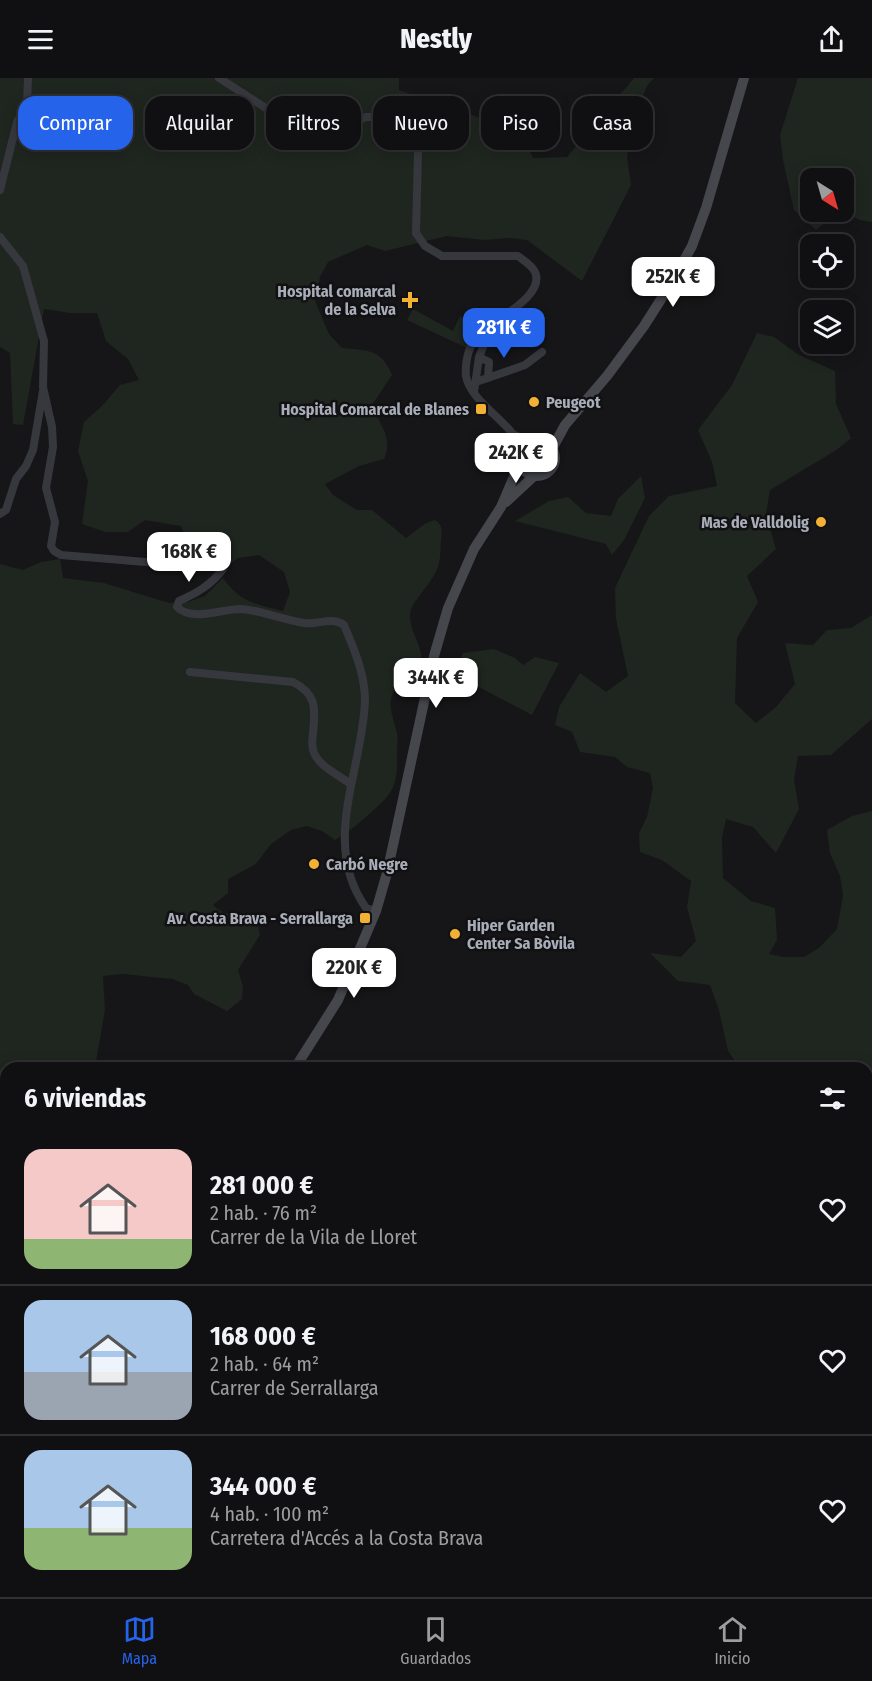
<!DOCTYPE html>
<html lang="es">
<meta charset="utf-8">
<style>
body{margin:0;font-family:"Fira Sans Condensed",sans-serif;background:#19191b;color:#f1f3f6;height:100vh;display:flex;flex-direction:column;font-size:22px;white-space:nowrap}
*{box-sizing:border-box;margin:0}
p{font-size:20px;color:#9c9d9f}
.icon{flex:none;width:33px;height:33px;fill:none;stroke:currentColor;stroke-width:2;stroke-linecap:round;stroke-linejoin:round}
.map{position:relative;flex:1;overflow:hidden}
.details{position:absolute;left:0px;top:984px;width:873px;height:536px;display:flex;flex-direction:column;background:#101012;border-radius:18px 18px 0 0;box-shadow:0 3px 15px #0003,0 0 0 2px #303032}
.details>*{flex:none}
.guide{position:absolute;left:18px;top:18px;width:837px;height:54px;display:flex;gap:12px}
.needle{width:39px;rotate:143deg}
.tools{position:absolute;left:800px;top:90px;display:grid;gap:12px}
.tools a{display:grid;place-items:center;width:54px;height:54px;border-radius:12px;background:#101012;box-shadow:0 3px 15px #0003,0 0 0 2px #303032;font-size:30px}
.price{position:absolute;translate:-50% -51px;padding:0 14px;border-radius:12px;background:#fff;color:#222;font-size:20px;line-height:39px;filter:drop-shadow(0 2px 3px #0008)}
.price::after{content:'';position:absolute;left:50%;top:36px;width:18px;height:14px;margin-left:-9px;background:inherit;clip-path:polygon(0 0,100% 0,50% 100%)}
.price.active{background:#2563eb;color:#fff}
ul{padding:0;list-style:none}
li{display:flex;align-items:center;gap:18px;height:150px;padding:0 24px}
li+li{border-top:2px solid #303032}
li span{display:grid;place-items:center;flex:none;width:168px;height:120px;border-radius:18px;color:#555}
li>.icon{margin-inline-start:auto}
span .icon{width:72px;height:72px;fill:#fffc;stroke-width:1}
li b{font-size:26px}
h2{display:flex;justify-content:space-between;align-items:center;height:72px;padding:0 24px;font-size:26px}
.pill{padding:0 21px;border-radius:18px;background:#101012;box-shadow:0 3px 15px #0003,0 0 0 2px #303032;font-size:21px;line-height:54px}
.pill.active{background:#2563eb;color:#fff}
header{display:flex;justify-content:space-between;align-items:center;height:78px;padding:0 24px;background:#101012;font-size:27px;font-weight:800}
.tabs{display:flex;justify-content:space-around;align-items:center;height:84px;border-top:2px solid #303032;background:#101012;font-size:16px;color:#9c9d9f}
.tabs a{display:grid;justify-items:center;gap:3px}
.tabs .active{color:#2563eb}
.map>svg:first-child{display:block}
.green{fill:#1e261f}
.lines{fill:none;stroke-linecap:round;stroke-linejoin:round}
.minor{stroke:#37383d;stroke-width:8}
.secondary{stroke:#45474d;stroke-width:10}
.poi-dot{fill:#f2b134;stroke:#111113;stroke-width:2}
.labels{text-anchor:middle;stroke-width:5;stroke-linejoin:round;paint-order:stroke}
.poi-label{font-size:16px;font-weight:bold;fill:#a8adb8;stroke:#111113;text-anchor:end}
</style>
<header><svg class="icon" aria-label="menu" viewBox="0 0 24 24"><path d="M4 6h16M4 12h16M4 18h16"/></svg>Nestly<svg class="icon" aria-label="share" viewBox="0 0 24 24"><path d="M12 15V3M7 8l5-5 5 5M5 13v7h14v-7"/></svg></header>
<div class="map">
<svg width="872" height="1519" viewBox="0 0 872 1519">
<rect width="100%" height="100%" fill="#161618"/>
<path class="green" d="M0,0H399V12L519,53L533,80L567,79L634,0H654L647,8L639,28L631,57L627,79L631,107L582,203L527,162L510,160L484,162L447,158L385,173L367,167L328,184L320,199L315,223L329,256L342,270C367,272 382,271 392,297L372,327C379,347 394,359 384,381L359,388L325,406L333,417L357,432H372L406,460L426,445L435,442C443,447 442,453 441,462C440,470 441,478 439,485C435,502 420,514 412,529C403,548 427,569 421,592C414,602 398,602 393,615C387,629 394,641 397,655C398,661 397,668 397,674C398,708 394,715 368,737C357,747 347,755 335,762L322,753L307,748L291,752L271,766L256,786L228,801V815L213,827C223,837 231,837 245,834L257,842L260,857L238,892L243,909L242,921L227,933L194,916L188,907L172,901L123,896L103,898L105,932L96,984H122L144,990H6V1061L0,1060V486L23,492L41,484L60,481L63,500L104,505L169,525L188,524L205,518L223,500C241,525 254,525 283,533L290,514L284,494L259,477L238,480L231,485L221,478L192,475L181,448L145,442L128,454H105L82,446L88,403L78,373L84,344L102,328L120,307L139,302L128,281L106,263L97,235H70L44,231L23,347L13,346L10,275L0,269Z
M798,0H872V144L860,142L842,134L843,100H810V134H839L816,152L794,132L783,82L780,57Z
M413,231L453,253L460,238L482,251L467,270L407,242Z
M757,255L774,259L799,277L835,293L836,326L851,360L838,371L770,412L766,436L776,471L747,498L758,524L737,560L735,625L756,645L776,629L795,606L785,565L813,567L827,552L851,550L872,537V641L831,677L798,678L794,702L799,731L776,775L753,749L726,741L722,760L723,800L751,823L775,830L777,862L769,876L784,879H804L819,870L837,851L843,818L840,798L830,775L827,752L852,738L872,733V1076L867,1071V990H740L728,973L719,932L710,907L678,903L650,875L681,879L696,863L687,829L691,803L662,782L640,774L639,755L647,739L653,710L650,695L627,689L615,679L580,674L572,654L555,647L559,629L580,595L606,614L628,598L616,541L615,510L649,438L669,418L717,408L712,384L698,352L732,307Z
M641,398L645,420L624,462L612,477L606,466L515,443L549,423L568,419L586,435L611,438L618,421Z
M494,571L515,580L523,587L535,579L559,585L532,637L460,599L454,593L463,575Z
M6,1203V1460L0,1469V1209Z
M872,1459V1505L867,1506V1461Z"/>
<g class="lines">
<path class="minor" d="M219,0L286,43L311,54L336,52L366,39H390L409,52L418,74L416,155L425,168L442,178H518C523,182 532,187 535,194C547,221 482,246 472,266C467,275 465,289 466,298C469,319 500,339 512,355C516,360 518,367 520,372
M0,112L17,44L27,26L28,0
M0,159L23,188L44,263L43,309L52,349L53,369L46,410L55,444L51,468L54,473L61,477L170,486L215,479L222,484L223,491C211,507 197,515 179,523L177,529C192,544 221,531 240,531C261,532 283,542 304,545C318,547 332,538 344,547C354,571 365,596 365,622C363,692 320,765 366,830L376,833
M479,279L489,284L488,300
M476,304L525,287L542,274
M474,314L479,279L488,257L496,246
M513,356L530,364
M0,436L6,432L16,401L26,388L33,372L43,313
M190,594L293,604C318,617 315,631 313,656C312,662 312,670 314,675C320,689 339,697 350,706
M413,1514L414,1519
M35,1519L37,1514
M151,1519L159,1514
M350,1519V1514
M388,1519L389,1514"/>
<path class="secondary" d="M519 380a18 18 0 1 1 36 0a18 18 0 1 1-36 0Z
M552,371L565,347L607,298L644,248L672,204L692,168L706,130L744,0
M506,424L534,398
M295,990L338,922L376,833L387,795L434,578L448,530L474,471L501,429L519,387
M17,1519L20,1514"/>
</g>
<g class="poi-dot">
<path d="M407 213h6v6h6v6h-6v6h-6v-6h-6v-6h6z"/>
<circle cx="534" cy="324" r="6"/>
<rect x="475" y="325" width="12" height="12" rx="3"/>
<circle cx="821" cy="444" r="6"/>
<circle cx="314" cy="786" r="6"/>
<rect x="359" y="834" width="12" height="12" rx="3"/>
<circle cx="455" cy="856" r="6"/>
</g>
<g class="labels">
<g class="poi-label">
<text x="396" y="219">Hospital comarcal<tspan x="396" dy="18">de la Selva</tspan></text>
<text x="546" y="330" text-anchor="start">Peugeot</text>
<text x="469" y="337">Hospital Comarcal de Blanes</text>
<text x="809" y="450">Mas de Valldolig</text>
<text x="326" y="792" text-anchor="start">Carbó Negre</text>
<text x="353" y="846">Av. Costa Brava - Serrallarga</text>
<text x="467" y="853" text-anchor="start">Hiper Garden<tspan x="467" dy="18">Center Sa Bòvila</tspan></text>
</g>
</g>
</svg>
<div class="tools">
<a><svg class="needle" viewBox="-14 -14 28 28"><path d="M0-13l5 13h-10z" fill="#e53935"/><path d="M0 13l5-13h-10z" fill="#9c9d9f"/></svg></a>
<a><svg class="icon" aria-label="locate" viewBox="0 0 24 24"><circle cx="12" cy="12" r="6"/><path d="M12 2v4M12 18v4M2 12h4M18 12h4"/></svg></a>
<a><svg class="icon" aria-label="layers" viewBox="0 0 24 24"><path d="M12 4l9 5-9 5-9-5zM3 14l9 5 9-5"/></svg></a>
</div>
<b class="price" style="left:673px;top:230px">252K €</b>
<b class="price active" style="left:504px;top:281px">281K €</b>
<b class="price" style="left:516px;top:406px">242K €</b>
<b class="price" style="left:189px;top:505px">168K €</b>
<b class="price" style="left:436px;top:631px">344K €</b>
<b class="price" style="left:354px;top:921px">220K €</b>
<div class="guide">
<a class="pill active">Comprar</a>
<a class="pill">Alquilar</a>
<a class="pill">Filtros</a>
<a class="pill">Nuevo</a>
<a class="pill">Piso</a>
<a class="pill">Casa</a>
</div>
<section class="details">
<h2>6 viviendas<svg class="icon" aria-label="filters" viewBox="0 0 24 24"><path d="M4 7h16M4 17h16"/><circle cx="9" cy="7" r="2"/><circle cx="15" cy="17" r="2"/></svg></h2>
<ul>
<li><span style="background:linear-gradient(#f6c9c9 75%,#8fb573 0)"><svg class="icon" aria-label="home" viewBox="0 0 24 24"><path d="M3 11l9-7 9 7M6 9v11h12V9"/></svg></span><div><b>281 000 €</b><p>2 hab. · 76 m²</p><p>Carrer de la Vila de Lloret</p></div><svg class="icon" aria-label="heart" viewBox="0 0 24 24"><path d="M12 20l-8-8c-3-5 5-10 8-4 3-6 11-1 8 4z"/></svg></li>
<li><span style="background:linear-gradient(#a9c7e8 60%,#9aa5b1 0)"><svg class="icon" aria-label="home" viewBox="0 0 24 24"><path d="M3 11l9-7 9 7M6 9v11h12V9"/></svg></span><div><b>168 000 €</b><p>2 hab. · 64 m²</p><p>Carrer de Serrallarga</p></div><svg class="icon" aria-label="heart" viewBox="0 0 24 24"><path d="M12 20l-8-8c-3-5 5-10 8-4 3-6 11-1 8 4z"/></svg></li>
<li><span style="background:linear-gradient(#a9c7e8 65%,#8fb573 0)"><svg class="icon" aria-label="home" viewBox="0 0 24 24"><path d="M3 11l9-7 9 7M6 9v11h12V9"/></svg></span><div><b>344 000 €</b><p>4 hab. · 100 m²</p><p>Carretera d'Accés a la Costa Brava</p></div><svg class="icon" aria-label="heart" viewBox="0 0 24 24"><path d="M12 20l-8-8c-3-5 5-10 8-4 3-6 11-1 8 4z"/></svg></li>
</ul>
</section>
</div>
<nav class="tabs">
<a class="active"><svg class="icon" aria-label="map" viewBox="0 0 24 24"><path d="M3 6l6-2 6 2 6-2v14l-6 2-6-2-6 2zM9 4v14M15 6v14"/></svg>Mapa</a>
<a><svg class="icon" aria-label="saved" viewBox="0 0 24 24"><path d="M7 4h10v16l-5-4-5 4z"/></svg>Guardados</a>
<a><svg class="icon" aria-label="home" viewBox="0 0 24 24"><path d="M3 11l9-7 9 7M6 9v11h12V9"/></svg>Inicio</a>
</nav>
